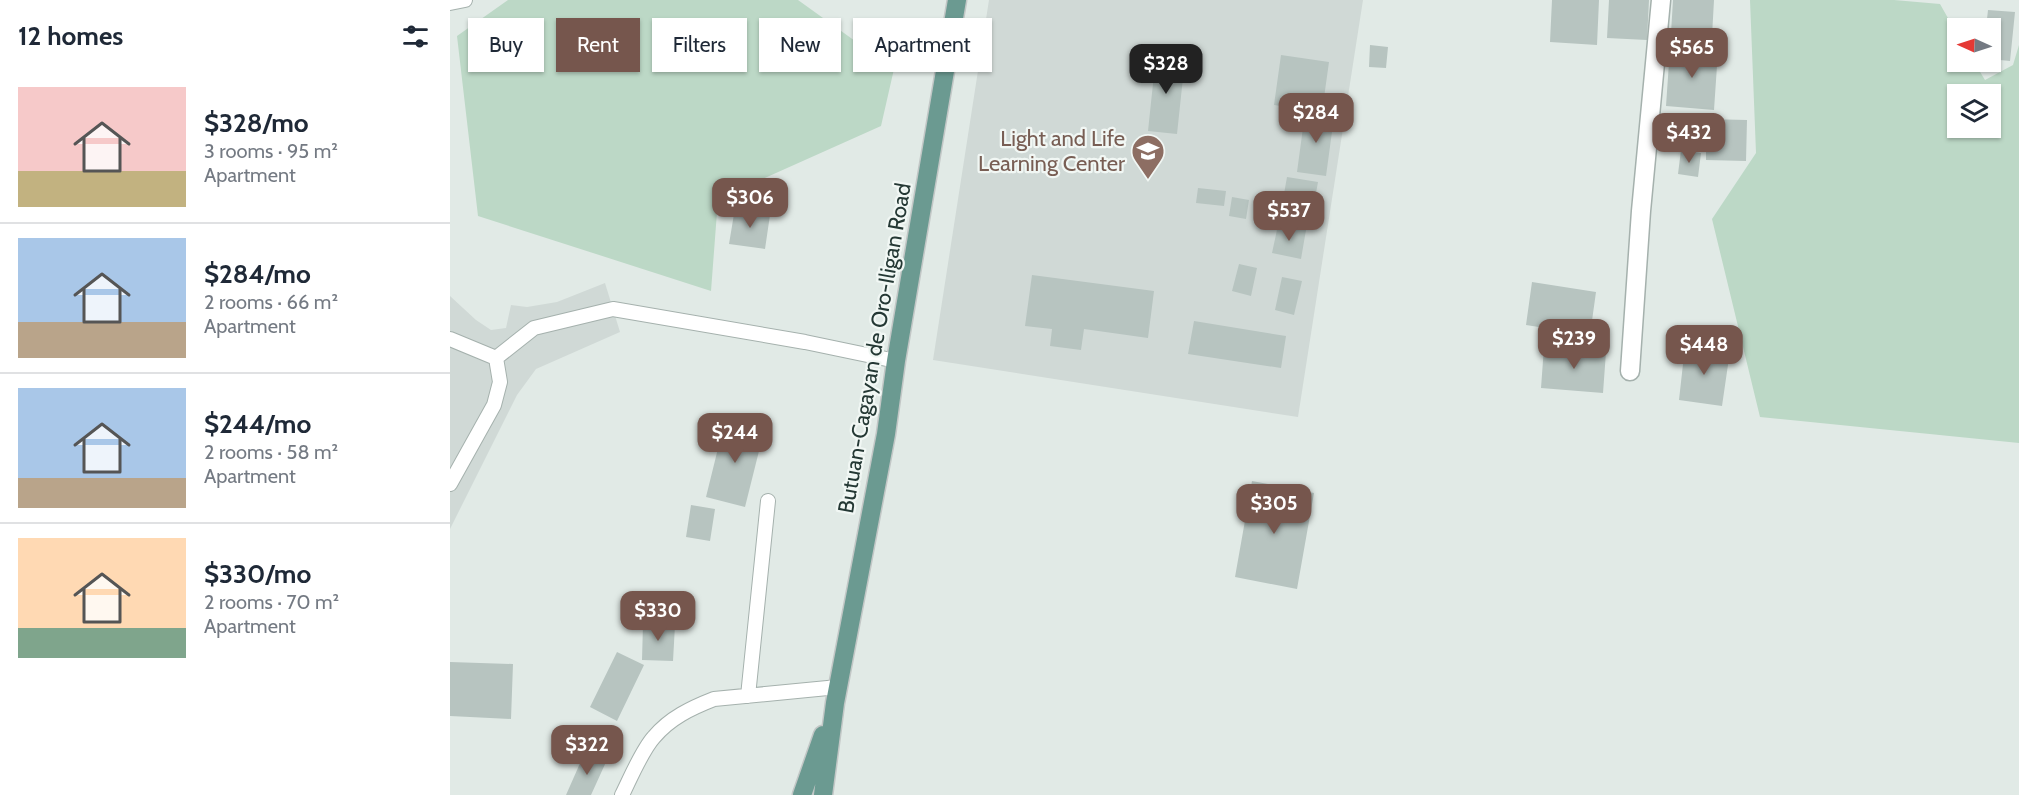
<!DOCTYPE html>
<meta charset="utf-8">
<style>
body{margin:0;font-family:Cabin,sans-serif;background:#f6f6f7;color:#1f2937;height:100vh;display:flex;flex-direction:column;font-size:22px;white-space:nowrap}
*{box-sizing:border-box;margin:0}
p{font-size:20px;color:#747a83}
.icon{flex:none;width:33px;height:33px;fill:none;stroke:currentColor;stroke-width:2;stroke-linecap:round;stroke-linejoin:round}
.map{position:relative;flex:1;overflow:hidden}
.sheet{display:flex;flex-direction:column;background:#fff;width:450px}
.sheet>*{flex:none}
.hud{position:absolute;left:18px;top:18px;width:570px;height:54px;display:flex;gap:12px}
.needle{width:39px;rotate:273deg}
.tools{position:absolute;left:1497px;top:18px;display:grid;gap:12px}
.tools a{display:grid;place-items:center;width:54px;height:54px;border-radius:0px;background:#fff;box-shadow:0 2px 4px #0004;font-size:30px}
.price{position:absolute;translate:-50% -51px;padding:0 14px;border-radius:12px;background:#76564d;color:#fff;font-size:20px;line-height:39px;filter:drop-shadow(0 2px 3px #0008)}
.price::after{content:'';position:absolute;left:50%;top:36px;width:18px;height:14px;margin-left:-9px;background:inherit;clip-path:polygon(0 0,100% 0,50% 100%)}
.price.selected{background:#222;color:#fff}
ul{padding:0;list-style:none}
li{display:flex;align-items:center;gap:18px;height:150px;padding:0 18px}
li+li{border-top:2px solid #e0e1e3}
li span{display:grid;place-items:center;flex:none;width:168px;height:120px;border-radius:0px;color:#555}
li>.icon{margin-inline-start:auto}
span .icon{width:72px;height:72px;fill:#fffc;stroke-width:1}
li b{font-size:26px}
h2{display:flex;justify-content:space-between;align-items:center;height:72px;padding:0 18px;font-size:26px}
.chip{padding:0 21px;border-radius:0px;background:#fff;box-shadow:0 2px 4px #0004;font-size:21px;line-height:54px}
.chip.selected{background:#76564d;color:#fff}
main{display:flex;flex:1;min-height:0}
.map>svg:first-child{display:block}
.built{fill:#d0d9d6}
.green{fill:#bcd8c6;fill-rule:evenodd}
.building{fill:#b7c4c0}
.lines{fill:none;stroke-linecap:round;stroke-linejoin:round}
.lane-casing{stroke:#a5b1ad;stroke-width:16}
.street-casing{stroke:#a5b1ad;stroke-width:21}
.primary-casing{stroke:#c2c7c6;stroke-width:21}
.lane{stroke:#fff;stroke-width:14}
.street{stroke:#fff;stroke-width:18}
.primary{stroke:#6b9a91;stroke-width:18}
.labels{text-anchor:middle;stroke-width:4.5;stroke-linejoin:round;paint-order:stroke}
.education-label{font-size:22px;fill:#785e54;stroke:#f1f7f4;text-anchor:end}
.street-label{font-size:22px;fill:#243834;stroke:#f1f7f4}
</style>
<main>
<section class="sheet">
<h2>12 homes<svg class="icon" aria-label="filters" viewBox="0 0 24 24"><path d="M4 7h16M4 17h16"/><circle cx="9" cy="7" r="2"/><circle cx="15" cy="17" r="2"/></svg></h2>
<ul>
<li><span style="background:linear-gradient(#f6c9c9 70%,#c2b280 0)"><svg class="icon" aria-label="home" viewBox="0 0 24 24"><path d="M3 11l9-7 9 7M6 9v11h12V9"/></svg></span><div><b>$328/mo</b><p>3 rooms · 95 m²</p><p>Apartment</p></div></li>
<li><span style="background:linear-gradient(#a9c7e8 70%,#b9a48a 0)"><svg class="icon" aria-label="home" viewBox="0 0 24 24"><path d="M3 11l9-7 9 7M6 9v11h12V9"/></svg></span><div><b>$284/mo</b><p>2 rooms · 66 m²</p><p>Apartment</p></div></li>
<li><span style="background:linear-gradient(#a9c7e8 75%,#b9a48a 0)"><svg class="icon" aria-label="home" viewBox="0 0 24 24"><path d="M3 11l9-7 9 7M6 9v11h12V9"/></svg></span><div><b>$244/mo</b><p>2 rooms · 58 m²</p><p>Apartment</p></div></li>
<li><span style="background:linear-gradient(#ffd9b3 75%,#7fa58c 0)"><svg class="icon" aria-label="home" viewBox="0 0 24 24"><path d="M3 11l9-7 9 7M6 9v11h12V9"/></svg></span><div><b>$330/mo</b><p>2 rooms · 70 m²</p><p>Apartment</p></div></li>
</ul>
</section>
<div class="map">
<svg width="1569" height="795" viewBox="0 0 1569 795">
<rect width="100%" height="100%" fill="#e1eae6"/>
<path class="built" d="M539,0H913L848,417L483,360Z
M155,283L170,332L86,369L67,395L0,529V296L26,320L41,330L56,328L61,305L77,307L107,302Z"/>
<path class="green" d="M58,0H348L444,69L431,126L268,199L261,291L28,216L7,36Z
M1300,0H1444L1490,4L1507,34L1508,62H1524L1535,80L1563,65L1569,45V443L1310,417L1262,219L1306,153ZM1508,94H1540V128H1508Z"/>
<path class="building" d="M1102,0H1149L1147,45L1100,42Z
M1159,0H1199L1197,40L1157,38Z
M1223,0H1264L1262,36L1221,33Z
M1538,10L1565,12L1560,61L1540,59V28H1536Z
M920,45L938,47L936,68L919,67Z
M1220,48L1268,51L1264,110L1216,106Z
M706,55L735,59L727,134L698,131Z
M831,55L879,62L872,112L824,105Z
M855,113L884,117L876,176L847,172Z
M1256,119L1297,120L1296,161L1256,160Z
M1231,150L1251,153L1248,177L1228,174Z
M837,177L868,182L861,221L830,216Z
M748,188L776,191L774,206L746,203Z
M782,197L799,200L796,219L779,216Z
M285,208L320,215L315,249L279,244Z
M828,225L856,230L851,259L822,253Z
M789,264L807,268L801,296L782,291Z
M582,275L704,291L698,338L634,329L631,350L600,346L602,329L575,326Z
M832,277L852,281L844,315L825,310Z
M1082,282L1146,292L1140,335L1076,325Z
M744,321L836,336L831,368L738,354Z
M1235,346L1280,351L1272,406L1229,400Z
M1094,347L1156,352L1153,393L1091,388Z
M275,420L314,431L295,507L256,497Z
M802,481L864,493L847,589L785,577Z
M241,505L265,509L260,541L236,537Z
M193,624L225,625L223,661L192,660Z
M167,652L194,665L167,721L140,707Z
M0,662L63,664L61,719L0,716Z
M135,752L156,762L141,795H116Z"/>
<g class="lines">
<defs>
<path id="lane" d="M0,3L15,0
M0,339L46,358
M0,484L44,405L50,382L46,358L84,328L163,309L355,342L446,361
M298,696L318,501
M172,795C180,779 192,750 204,737C220,718 241,708 264,699L388,687"/>
<path id="street" d="M1180,371L1191,211L1211,0"/>
<path id="primary" d="M352,795L373,735
M373,795L385,703L436,434L446,361L507,0"/>
</defs>
<use href="#lane" class="lane-casing"/>
<use href="#street" class="street-casing"/>
<use href="#primary" class="primary-casing"/>
<use href="#lane" class="lane"/>
<use href="#street" class="street"/>
<use href="#primary" class="primary"/>
</g>
<defs>
<symbol id="school-pin" viewBox="-11 -11 22 30"><path d="M0 17L-7.5 6A9.5 9.5 0 1 1 7.5 6Z" fill="#8d6e63" stroke="#f1f7f4"/><path d="M0-5L7-2L0 1L-7-2ZM-4 1L0 2.5L4 1V4Q0 6-4 4Z" fill="#fff"/></symbol>
</defs>
<g fill-rule="evenodd">
<use href="#school-pin" x="679" y="132" width="38" height="52"/>
</g>
<g class="labels">
<g class="education-label">
<text x="675" y="146">Light and Life<tspan x="675" dy="25">Learning Center</tspan></text>
</g>
<g class="street-label">
<text transform="translate(424 348) rotate(-80)" y="8">Butuan-Cagayan de Oro-Iligan Road</text>
</g>
</g>
</svg>
<div class="tools">
<a><svg class="needle" viewBox="-14 -14 28 28"><path d="M0-13l5 13h-10z" fill="#e53935"/><path d="M0 13l5-13h-10z" fill="#747a83"/></svg></a>
<a><svg class="icon" aria-label="layers" viewBox="0 0 24 24"><path d="M12 4l9 5-9 5-9-5zM3 14l9 5 9-5"/></svg></a>
</div>
<b class="price" style="left:1242px;top:79px">$565</b>
<b class="price selected" style="left:716px;top:95px">$328</b>
<b class="price" style="left:866px;top:144px">$284</b>
<b class="price" style="left:1239px;top:164px">$432</b>
<b class="price" style="left:300px;top:229px">$306</b>
<b class="price" style="left:839px;top:242px">$537</b>
<b class="price" style="left:1124px;top:370px">$239</b>
<b class="price" style="left:1254px;top:376px">$448</b>
<b class="price" style="left:285px;top:464px">$244</b>
<b class="price" style="left:824px;top:535px">$305</b>
<b class="price" style="left:208px;top:642px">$330</b>
<b class="price" style="left:137px;top:776px">$322</b>
<div class="hud">
<a class="chip">Buy</a>
<a class="chip selected">Rent</a>
<a class="chip">Filters</a>
<a class="chip">New</a>
<a class="chip">Apartment</a>
</div>
</div>
</main>
